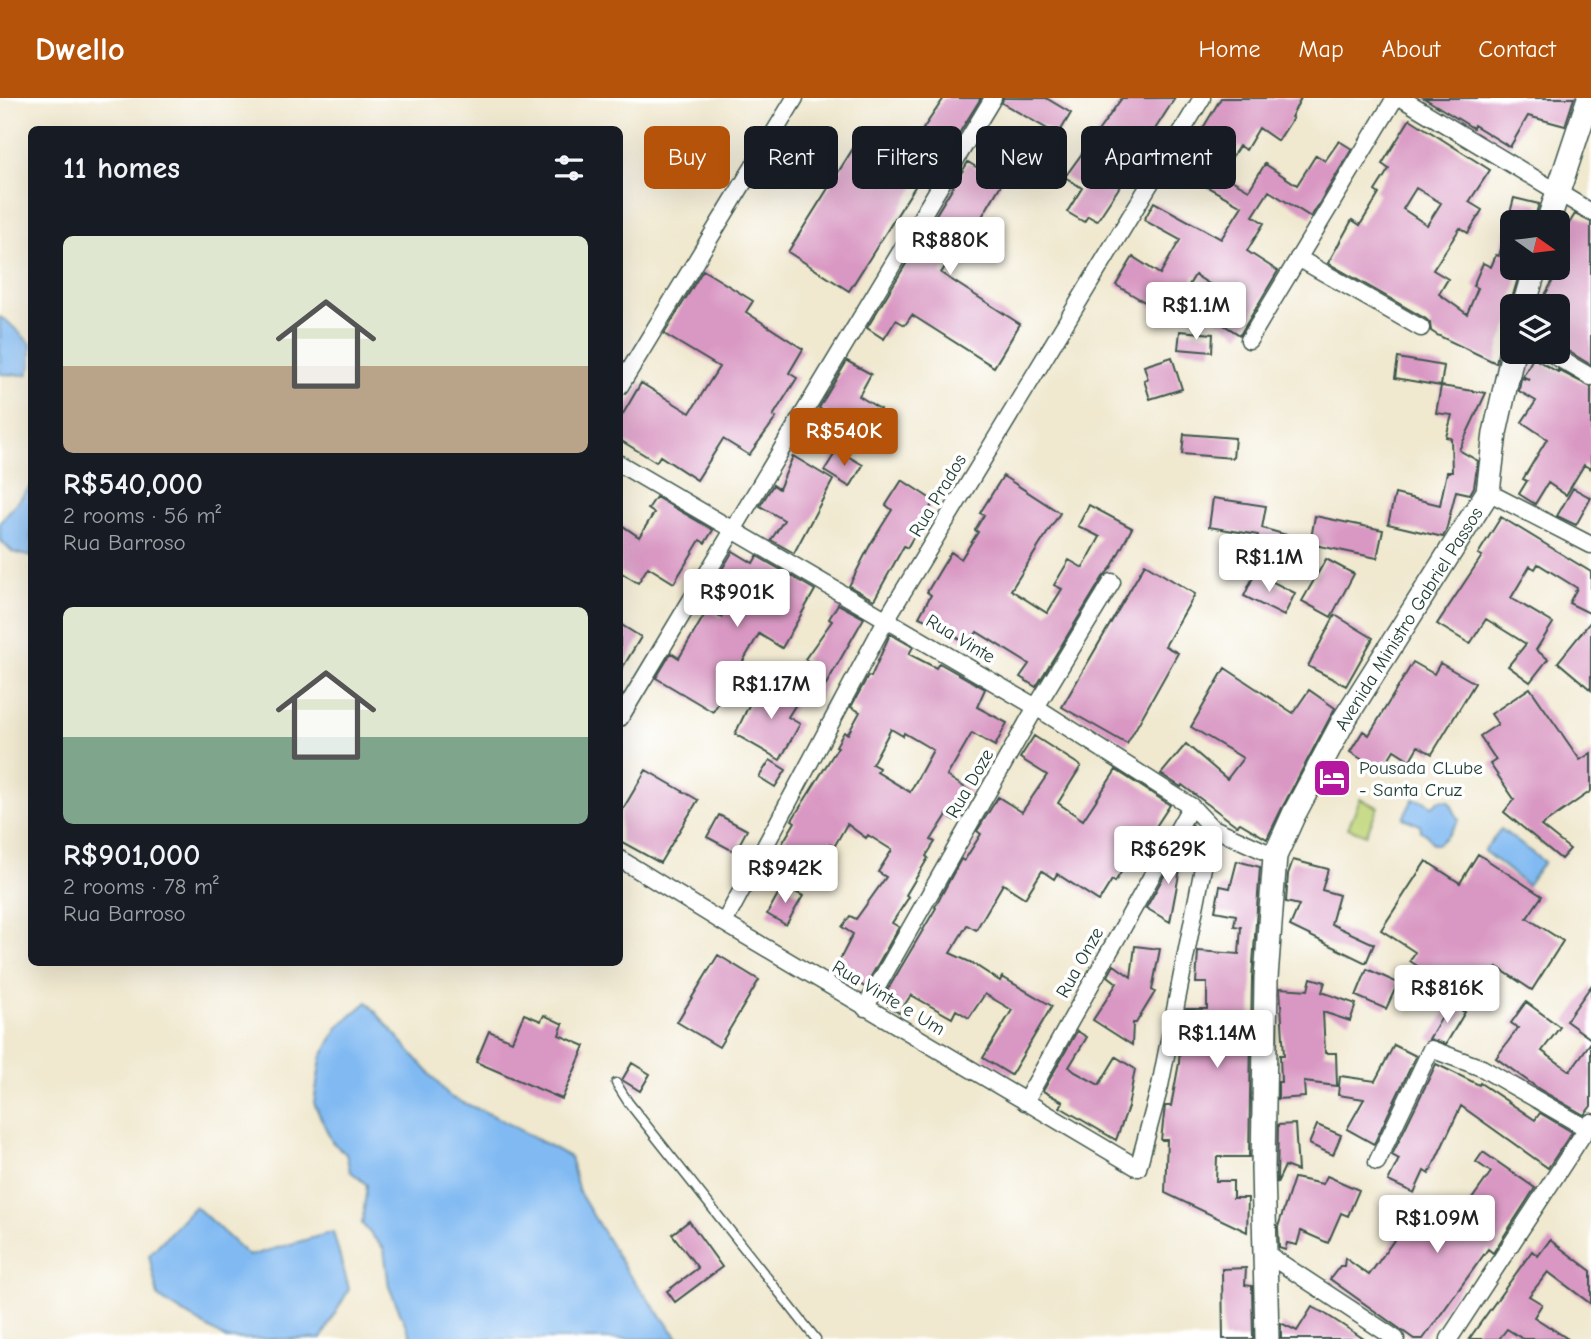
<!DOCTYPE html>
<meta charset="utf-8">
<style>
body{margin:0;font-family:"Comic Neue",sans-serif;background:#20242c;color:#f1f3f6;height:100vh;display:flex;flex-direction:column;font-size:26px;white-space:nowrap}
*{box-sizing:border-box;margin:0}
p{font-size:23px;color:#9ea1a6}
.icon{flex:none;width:38px;height:38px;fill:none;stroke:currentColor;stroke-width:2;stroke-linecap:round;stroke-linejoin:round}
.map{position:relative;flex:1;overflow:hidden}
.panel{position:absolute;left:28px;top:28px;width:595px;height:840px;display:flex;flex-direction:column;background:#171b24;border-radius:10px;box-shadow:0 7px 28px #0002}
.panel>*{flex:none}
.top-card{position:absolute;left:644px;top:28px;width:665px;height:63px;display:flex;gap:14px}
.needle{width:46px;rotate:104deg}
.fabs{position:absolute;left:1500px;top:112px;display:grid;gap:14px}
.fabs a{display:grid;place-items:center;width:70px;height:70px;border-radius:10px;background:#171b24;box-shadow:0 7px 28px #0002;font-size:35px}
.price{position:absolute;translate:-50% -60px;padding:0 16px;border-radius:7px;background:#fff;color:#222;font-size:23px;line-height:46px;filter:drop-shadow(0 2px 4px #0008)}
.price::after{content:'';position:absolute;left:50%;top:42px;width:21px;height:16px;margin-left:-10px;background:inherit;clip-path:polygon(0 0,100% 0,50% 100%)}
.price.on{background:#b45309;color:#fff}
ul{padding:0;list-style:none}
li{display:grid;align-content:center;gap:14px;height:371px;padding:0 35px}
li span{display:grid;place-items:center;height:217px;border-radius:10px;color:#555}
li>.icon{margin-inline-start:auto}
span .icon{width:126px;height:126px;fill:#fffc;stroke-width:1}
li b{font-size:30px}
h2{display:flex;justify-content:space-between;align-items:center;height:84px;padding:0 35px;font-size:30px}
.tag{padding:0 24px;border-radius:10px;background:#171b24;box-shadow:0 7px 28px #0002;font-size:24px;line-height:63px}
.tag.on{background:#b45309;color:#fff}
header{display:flex;align-items:center;gap:42px;box-sizing:border-box;height:98px;padding:0 35px;background:#b45309;color:#fff}
header strong{font-size:33px}
nav{display:flex;gap:38px;margin-inline-start:auto;font-size:24px}
.map>svg:first-child{display:block}
.green{fill:#c0d578;stroke:#708956;stroke-width:2}
.water{fill:#81baf2;stroke:#507c93;stroke-width:2}
.building{fill:#d998c3;fill-rule:evenodd}
.lines{fill:none;stroke-linecap:round;stroke-linejoin:round}
.service-casing{stroke:#3e574b;stroke-width:11}
.minor-casing{stroke:#3e574b;stroke-width:19}
.secondary-casing{stroke:#3e574b;stroke-width:26}
.service{stroke:#fff;stroke-width:8}
.minor{stroke:#fff;stroke-width:16}
.secondary{stroke:#fff;stroke-width:23}
.labels{text-anchor:middle;stroke-width:7;stroke-linejoin:round;paint-order:stroke}
.street-label{font-size:19px;fill:#1f3d34;stroke:#fff}
.poi-label{font-size:19px;fill:#1f3d34;stroke:#fff;text-anchor:start}
</style>
<header>
<strong>Dwello</strong>
<nav><a>Home</a><a>Map</a><a>About</a><a>Contact</a></nav>
</header>
<div class="map">
<svg width="1591" height="1241" viewBox="0 0 1591 1241">
<rect width="100%" height="100%" fill="#fff"/>
<filter id="ink" filterUnits="userSpaceOnUse"><feTurbulence type="fractalNoise" baseFrequency=".0143" numOctaves="2"/><feDisplacementMap in="SourceGraphic" scale="14" xChannelSelector="R" yChannelSelector="G"/><feConvolveMatrix kernelMatrix="1 2 1 2 8 2 1 2 1" color-interpolation-filters="sRGB"/></filter>
<filter id="wash" filterUnits="userSpaceOnUse"><feTurbulence type="fractalNoise" baseFrequency=".00686" numOctaves="4" result="noise"/><feDisplacementMap in="SourceGraphic" scale="28" xChannelSelector="R" yChannelSelector="G"/><feGaussianBlur stdDeviation="1.57" result="paint"/><feColorMatrix in="noise" values="0 0 0 0 0 0 0 0 0 0 0 0 0 0 0 0 0 1.4 0 .05"/><feComposite in="paint" operator="in"/></filter>
<g filter="url(#wash)">
<rect width="100%" height="100%" fill="#f0e8cf"/>
<path class="green" d="M1360,701L1378,709L1366,737L1348,730Z"/>
<path class="water" d="M0,219L7,223L31,246V268L27,277L0,276Z
M31,388V459L13,454L0,442V424Z
M1413,701L1424,703L1432,708L1440,702L1449,703L1459,722L1449,736L1438,746H1433L1426,736L1421,733L1420,727L1403,720Z
M1501,731L1544,764L1527,787L1484,753Z
M367,904L450,999L494,1018L570,1059L579,1094L627,1174L679,1241H412L389,1189L384,1151L362,1126L367,1087L350,1073L346,1056L332,1044L314,1005L321,960L339,928Z
M195,1108L249,1158L333,1134L349,1191L321,1241H226L158,1199L149,1157Z"/>
<g id="blocks">
<path class="building" d="M944,0H981L950,50L923,31Z
M1003,0H1046L1071,15L1058,37L1002,5Z
M1122,0H1175L1150,39L1152,40L1097,123L1088,118L1084,124L1067,114L1082,90L1065,79Z
M1221,0H1301L1291,19L1293,20L1278,43L1259,30L1246,52L1239,48L1221,76L1249,92L1265,66L1297,87L1316,57L1325,63L1339,43L1352,51L1311,119L1269,93L1253,118L1264,125L1247,153L1278,173L1240,237L1216,222L1231,200L1195,177L1170,219L1116,187L1133,159L1160,176L1180,142L1144,122L1154,104L1221,141L1242,108L1175,71L1196,32L1200,35Z
M1424,0H1574L1565,28L1528,18L1510,49L1474,27L1473,30Z
M1410,21L1490,72L1469,104L1482,112L1468,135L1460,130L1433,172L1448,181L1439,196L1467,216L1478,190L1473,188L1483,165L1491,169L1496,157L1499,158L1508,124L1512,125V170H1521L1511,204L1512,219L1500,246L1496,265L1437,237L1431,233L1430,225L1426,221L1328,165L1352,122L1360,127L1379,96L1375,93L1389,71L1382,66ZM1416,90L1441,105L1427,127L1403,111Z
M861,38L893,59L887,69L916,87L849,193L788,154Z
M968,64L1002,85L980,122L985,126L973,144L965,139L941,175L1020,226L994,269L912,217L905,227L896,222L884,241L867,230Z
M1514,100L1539,106L1534,122L1510,115Z
M1575,116L1591,124V267L1558,247V208H1539L1569,153L1558,145V143Z
M703,172L753,203L746,214L803,251L789,275L797,280L773,318L776,320L749,357L723,341L697,382L660,358L656,364L620,342V321L641,285L690,315L719,269L664,236Z
M1180,233L1213,236L1212,254L1178,251Z
M1172,259L1182,291L1150,301L1144,282L1148,281L1144,268Z
M1398,260L1444,268L1441,288L1395,280Z
M1533,260L1558,274V272L1591,289V371L1584,367L1566,397L1548,385L1535,406L1519,396L1527,383L1523,381L1547,341L1522,324L1536,303L1519,293L1521,280L1530,282L1523,278Z
M847,263L871,276L859,298L880,311L864,337L819,310Z
M1441,288L1486,295L1459,352L1478,363L1474,389L1470,396L1456,393L1446,433L1443,439L1388,426L1395,396L1440,407L1447,374H1452L1451,340L1446,339L1452,317L1436,315Z
M1184,336L1235,340L1233,360L1182,356Z
M837,352L863,367L850,389L824,373Z
M793,358L833,382L794,455L771,442L784,422L760,408L773,387L779,391Z
M1003,378L1060,415L1011,492L1047,515L1062,491L1054,487L1069,462L1083,470L1100,439L1078,428L1089,407L1132,430L1111,470L1103,479L1036,589L1020,579L1029,566L977,534L969,547L939,528L919,519L931,497L927,494L951,454L961,461L978,434L975,432L984,417L980,415Z
M902,382L934,403L907,450L904,448L874,502L849,488L871,445L892,412L886,407Z
M1573,390L1591,400L1576,427L1557,418Z
M656,399L713,432L705,445L700,442L674,485L648,469L638,485L620,474V426L639,439L654,415L648,411Z
M1213,400L1266,408L1262,430L1290,438V440L1313,453L1311,458L1286,451L1284,459L1269,455L1265,469L1250,465L1258,437L1209,429Z
M1315,418L1383,432L1377,460L1310,446Z
M1501,419L1591,474V516L1569,505L1577,490L1538,466L1535,471L1530,468L1511,500L1553,525L1536,552L1548,561L1530,584L1508,568L1526,546L1486,521L1470,546L1437,526L1482,458L1478,456Z
M733,453L753,465L757,458L815,492L782,550L759,536L713,614L656,580L671,555L679,560L708,511L721,519L738,491L718,478Z
M1326,461L1354,476L1331,519L1302,503Z
M1145,466L1195,496L1165,548L1178,555L1127,646L1062,609Z
M1255,475L1295,495L1284,518L1244,498Z
M838,506L864,520L817,602L795,589L809,564L805,561L832,523L829,521Z
M1335,517L1373,540L1346,588L1308,568Z
M1591,523V592L1558,564Z
M620,526L641,539L620,574Z
M890,536L913,549L909,556L936,570L939,565L985,591L977,609L1007,625L995,648L972,635L947,678L970,693L954,722L947,717L931,742L935,744L926,758L928,760L906,797L909,799L892,825L899,829L865,889L835,871L853,836L842,829L850,818L856,821L886,779L878,774L892,752L868,737L866,740L847,726L834,749L830,746L813,772L779,751L795,724L792,722L838,649L836,648L844,634L848,636L860,614L851,609L868,578L871,579ZM891,631L903,638L904,635L933,652L910,694L877,674L879,670L872,666Z
M1413,564L1434,576L1440,565L1475,585L1432,656L1418,648L1410,662L1394,652L1381,673L1350,654L1363,633L1369,637Z
M1225,570L1293,615L1309,592L1335,610L1282,710L1267,741L1240,725L1237,728L1182,687L1181,689L1161,676L1186,646L1227,681L1243,660L1191,629Z
M774,583L801,598L788,619L800,626L780,662L735,636L753,599L762,604Z
M1530,590L1580,662L1591,655V693L1541,728L1570,751L1561,761L1504,714L1514,701L1490,666L1496,662L1480,638L1498,626L1491,616Z
M1034,638L1081,668L1058,705L1083,722L1116,672L1170,707L1147,742L1143,739L1115,784L1112,782L1099,803L1057,776L1054,781L1042,773L1025,800L1003,786L976,832L967,827L950,855L972,865L1000,883L1002,879L1052,908L1011,977L983,960L1012,912L985,896L969,920L956,912L952,920L911,897L899,915L881,903L936,810L935,809L961,761L964,763L981,736L977,733L998,699L1022,714L1047,677L1020,660Z
M770,662L786,672L775,689L759,679Z
M646,672L698,702L660,765L620,743V716Z
M719,717L747,732L735,754L707,739Z
M1193,726L1181,766L1170,824L1146,810Z
M1478,756L1542,798L1527,820L1563,843L1532,892L1497,869L1474,905L1410,863L1415,854L1381,832L1426,763L1460,785Z
M1293,762L1328,771L1322,792L1339,797L1331,826L1374,846L1366,865L1290,828L1299,807L1286,804L1288,776Z
M1237,763L1260,769L1252,880L1249,1059H1217L1216,1083H1233V1100H1248L1247,1134L1165,1095L1167,1042H1161L1165,1008H1171L1179,965L1180,948L1230,950L1229,925H1185V914L1186,911H1207V885H1196L1198,853L1239,856L1241,829L1234,828L1236,817L1215,813L1220,788L1230,790Z
M783,787L803,798L786,827L767,816Z
M1135,848L1160,851L1152,892L1155,894L1136,925H1133L1132,947L1093,922L1117,885L1108,878L1114,867L1131,879Z
M718,857L759,882L719,949L677,924Z
M1367,871L1398,885L1386,911L1356,898Z
M1311,880L1325,884L1322,894L1356,906L1350,923L1323,914L1325,955H1336L1337,988L1304,984L1305,999L1278,1001V984H1281L1280,957H1284L1280,890L1308,892Z
M1591,888V941L1566,923Z
M1526,904L1560,929L1542,953L1570,973L1591,944V1008L1584,1017L1539,991L1496,960L1518,930L1511,925Z
M1449,907L1465,914L1446,946L1429,941Z
M524,916L541,923L544,917L563,926L559,937L585,948L562,1001L476,964L489,933L512,943Z
M1077,933L1087,939L1069,969L1075,974L1099,987L1116,959L1135,971L1128,1009L1116,1042L1060,1009L1063,1004L1043,993Z
M1394,947L1416,958L1374,1046L1347,1031L1364,1001L1338,997L1340,978L1375,983Z
M632,965L650,976L640,993L622,982Z
M1436,966L1479,987L1480,985L1535,1022L1540,1015L1572,1034L1548,1070L1461,1008L1429,1076L1424,1073L1414,1095L1388,1083L1399,1061L1392,1057Z
M1295,1026L1298,1073L1285,1068L1277,1085L1278,1027Z
M1317,1027L1341,1037L1333,1057L1309,1046Z
M1483,1054L1535,1090L1493,1155L1488,1151L1423,1241H1414L1330,1181L1340,1168H1344L1345,1160L1369,1177L1420,1106L1452,1129L1491,1074L1476,1064Z
M1327,1078L1359,1092L1348,1118L1341,1115L1328,1145L1301,1133L1297,1147L1287,1145L1285,1152L1279,1150L1278,1129L1294,1080L1323,1086Z
M689,1123L722,1169L675,1204L667,1193L698,1170L672,1136Z
M1550,1142L1591,1173V1206L1548,1174L1529,1198L1542,1206L1534,1219L1568,1241H1523L1507,1231L1499,1241H1469L1532,1153L1538,1158Z
M1246,1170L1245,1187L1252,1188L1253,1241H1223L1222,1171Z
M1312,1209L1324,1215L1364,1241H1281V1225L1297,1233Z"/>
</g>
</g>
<g filter="url(#ink)">
<use href="#blocks" fill-opacity="0" stroke="#3e574b" stroke-width="2"/>
<g class="lines">
<defs>
<path id="service" d="M616,985L628,1004L816,1241"/>
<path id="minor" d="M1401,0L1591,114
M1298,160L1421,230
M1249,242L1395,0
M1548,254L1591,279
M620,288L795,0
M620,366L1036,609L1191,708L1211,729L1275,758
M1488,394L1591,447
M620,620L993,0
M620,761L724,825L1138,1070L1160,988L1211,729
M724,825L887,520L1202,0
M865,910L1036,609L1112,484
M1025,1004L1191,708
M1377,1064L1431,951L1482,970L1586,1030
M1264,1154L1396,1241
M1449,1241L1591,1024"/>
<g id="secondary">
<path d="M1548,124L1589,0"/>
<path d="M1524,208L1535,170"/>
<path id="s1" d="M1267,1241L1263,1070L1266,880L1275,758L1294,716L1344,622L1488,394L1495,335L1513,254"/>
</g>
</defs>
<use href="#service" class="service-casing"/>
<use href="#minor" class="minor-casing"/>
<use href="#secondary" class="secondary-casing"/>
<use href="#service" class="service"/>
<use href="#minor" class="minor"/>
<use href="#secondary" class="secondary"/>
</g>
</g>
<defs>
<symbol id="hotel-square" viewBox="-11 -11 22 22"><rect x="-9" y="-9" width="18" height="18" rx="4" fill="#b5179e" stroke="#fff"/><path d="M-6-4.5h1.5V1H6V5H4.5V3h-9V5H-6ZM-4 0a1.8 1.8 0 1 1 3.6 0ZM.5 0V-2.5h3Q6-2.5 6 0Z" fill="#fff"/></symbol>
</defs>
<g fill-rule="evenodd">
<use href="#hotel-square" x="1310" y="658" width="44" height="44"/>
</g>
<g class="labels">
<g class="street-label">
<text transform="translate(937 397) rotate(-59)" y="7">Rua Prados</text>
<text dy="7" stroke="none"><textPath href="#s1" startOffset="756">Avenida Ministro Gabriel Passos</textPath></text>
<text transform="translate(961 540) rotate(31)" y="7">Rua Vinte</text>
<text transform="translate(969 685) rotate(-60)" y="7">Rua Doze</text>
<text transform="translate(1079 864) rotate(-61)" y="7">Rua Onze</text>
<text transform="translate(889 899) rotate(31)" y="7">Rua Vinte e Um</text>
</g>
<g class="poi-label">
<text x="1359" y="676">Pousada CLube<tspan x="1359" dy="22">- Santa Cruz</tspan></text>
</g>
</g>
</svg>
<div class="fabs">
<a><svg class="needle" viewBox="-14 -14 28 28"><path d="M0-13l5 13h-10z" fill="#e53935"/><path d="M0 13l5-13h-10z" fill="#9ea1a6"/></svg></a>
<a><svg class="icon" aria-label="layers" viewBox="0 0 24 24"><path d="M12 4l9 5-9 5-9-5zM3 14l9 5 9-5"/></svg></a>
</div>
<b class="price" style="left:950px;top:179px">R$880K</b>
<b class="price" style="left:1196px;top:244px">R$1.1M</b>
<b class="price on" style="left:844px;top:370px">R$540K</b>
<b class="price" style="left:1269px;top:496px">R$1.1M</b>
<b class="price" style="left:737px;top:531px">R$901K</b>
<b class="price" style="left:771px;top:623px">R$1.17M</b>
<b class="price" style="left:1168px;top:788px">R$629K</b>
<b class="price" style="left:785px;top:807px">R$942K</b>
<b class="price" style="left:1447px;top:927px">R$816K</b>
<b class="price" style="left:1217px;top:972px">R$1.14M</b>
<b class="price" style="left:1437px;top:1157px">R$1.09M</b>
<div class="top-card">
<a class="tag on">Buy</a>
<a class="tag">Rent</a>
<a class="tag">Filters</a>
<a class="tag">New</a>
<a class="tag">Apartment</a>
</div>
<section class="panel">
<h2>11 homes<svg class="icon" aria-label="filters" viewBox="0 0 24 24"><path d="M4 7h16M4 17h16"/><circle cx="9" cy="7" r="2"/><circle cx="15" cy="17" r="2"/></svg></h2>
<ul>
<li><span style="background:linear-gradient(#dfe7d0 60%,#b9a48a 0)"><svg class="icon" aria-label="home" viewBox="0 0 24 24"><path d="M3 11l9-7 9 7M6 9v11h12V9"/></svg></span><div><b>R$540,000</b><p>2 rooms · 56 m²</p><p>Rua Barroso</p></div></li>
<li><span style="background:linear-gradient(#dfe7d0 60%,#7fa58c 0)"><svg class="icon" aria-label="home" viewBox="0 0 24 24"><path d="M3 11l9-7 9 7M6 9v11h12V9"/></svg></span><div><b>R$901,000</b><p>2 rooms · 78 m²</p><p>Rua Barroso</p></div></li>
</ul>
</section>
</div>
